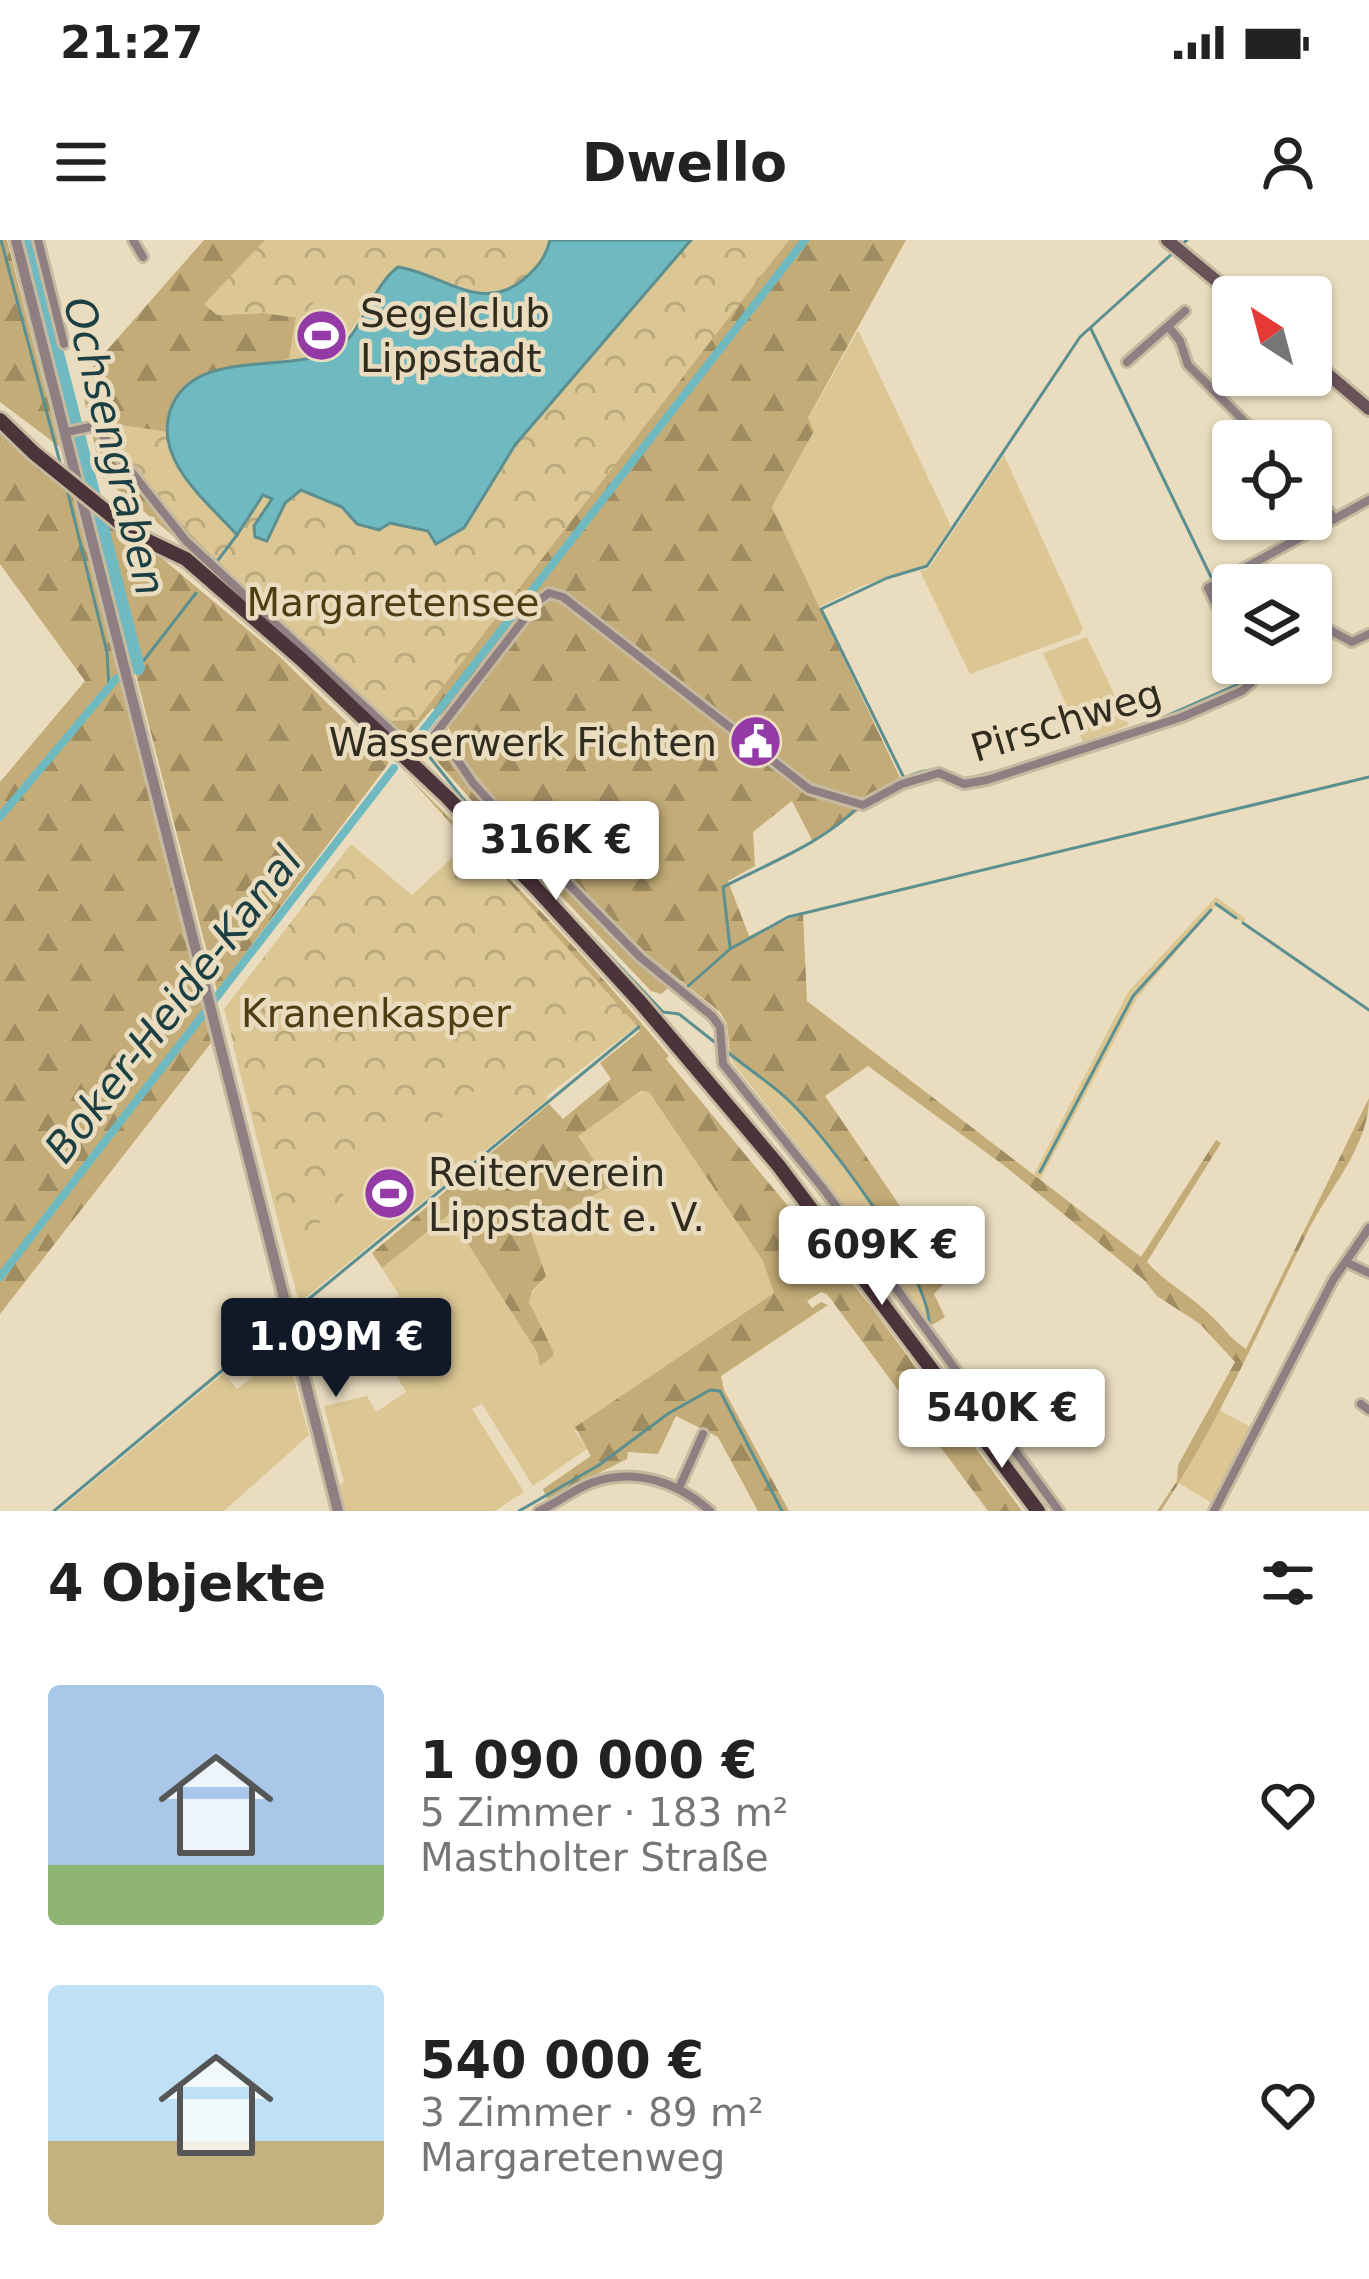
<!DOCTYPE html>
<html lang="de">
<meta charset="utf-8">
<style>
body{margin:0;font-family:"DejaVu Sans",sans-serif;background:#f2f2f2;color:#222;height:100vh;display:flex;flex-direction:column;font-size:45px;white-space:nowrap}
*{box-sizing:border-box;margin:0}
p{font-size:39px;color:#767676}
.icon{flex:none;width:66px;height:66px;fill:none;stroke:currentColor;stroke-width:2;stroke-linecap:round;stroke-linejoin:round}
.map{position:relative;height:1271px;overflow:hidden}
.drawer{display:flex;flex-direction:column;background:#fff;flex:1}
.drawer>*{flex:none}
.needle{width:78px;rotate:324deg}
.controls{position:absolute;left:1212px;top:36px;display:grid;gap:24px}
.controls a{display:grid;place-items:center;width:120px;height:120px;border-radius:12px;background:#fff;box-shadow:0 3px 9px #0004;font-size:60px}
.price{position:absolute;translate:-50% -102px;padding:0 27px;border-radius:12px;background:#fff;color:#222;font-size:39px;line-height:78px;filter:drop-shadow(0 3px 6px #0008)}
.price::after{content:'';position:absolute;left:50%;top:72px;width:36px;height:27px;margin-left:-18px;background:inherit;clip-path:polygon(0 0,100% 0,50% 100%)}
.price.current{background:#111827;color:#fff}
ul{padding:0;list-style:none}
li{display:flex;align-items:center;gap:36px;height:300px;padding:0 48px}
li span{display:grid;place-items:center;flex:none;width:336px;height:240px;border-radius:12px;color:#555}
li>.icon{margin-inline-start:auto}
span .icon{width:144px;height:144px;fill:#fffc;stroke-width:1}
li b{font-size:51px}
h2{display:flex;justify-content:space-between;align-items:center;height:144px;padding:0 48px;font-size:51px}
.status{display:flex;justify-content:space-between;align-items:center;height:84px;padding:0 60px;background:#fff;direction:ltr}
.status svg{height:33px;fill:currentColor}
header{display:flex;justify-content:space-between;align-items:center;height:156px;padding:0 48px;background:#fff;font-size:54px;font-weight:700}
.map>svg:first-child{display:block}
.grass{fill:#dbc694}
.forest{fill:url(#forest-firs)}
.park{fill:url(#park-crowns)}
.water{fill:#6fbac0;stroke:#5c8f90;stroke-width:3}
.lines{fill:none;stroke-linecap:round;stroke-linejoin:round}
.stream{stroke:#5c8f90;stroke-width:3}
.canal{stroke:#6fbac0;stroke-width:8}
.river{stroke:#6fbac0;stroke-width:14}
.minor-casing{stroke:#c5ba9f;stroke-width:14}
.tertiary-casing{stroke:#c5ba9f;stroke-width:16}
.secondary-casing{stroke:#c5ba9f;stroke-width:18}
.primary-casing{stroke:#c5ba9f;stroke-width:20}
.minor{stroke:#8f7f83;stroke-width:8}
.tertiary{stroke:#8f7f83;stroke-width:10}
.secondary{stroke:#685358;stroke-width:12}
.primary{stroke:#4c343b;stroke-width:14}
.primary-bridge-casing{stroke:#c5ba9f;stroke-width:20;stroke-linecap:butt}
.primary-bridge{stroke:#4c343b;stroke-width:14}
.labels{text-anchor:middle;stroke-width:9;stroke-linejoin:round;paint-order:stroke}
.poi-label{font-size:39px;fill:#312c20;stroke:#eaddbf;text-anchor:start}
.park-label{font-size:39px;fill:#4f3e14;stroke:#eaddbf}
.street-label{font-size:39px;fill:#312c20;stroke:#eaddbf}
.water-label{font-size:42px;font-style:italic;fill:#1b3f42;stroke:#eaddbf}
</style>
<div class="status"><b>21:27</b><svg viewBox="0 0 49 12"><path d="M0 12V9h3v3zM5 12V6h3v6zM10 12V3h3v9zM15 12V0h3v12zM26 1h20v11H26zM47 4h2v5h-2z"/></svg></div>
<header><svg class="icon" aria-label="menu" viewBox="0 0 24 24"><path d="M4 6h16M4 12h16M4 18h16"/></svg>Dwello<svg class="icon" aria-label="person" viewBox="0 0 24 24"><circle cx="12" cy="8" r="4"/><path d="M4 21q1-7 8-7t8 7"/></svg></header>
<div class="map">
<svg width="1369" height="1271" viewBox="0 0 1369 1271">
<defs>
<pattern id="forest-firs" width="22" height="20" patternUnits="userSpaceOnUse" patternTransform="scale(3)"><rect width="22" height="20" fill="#c3ac77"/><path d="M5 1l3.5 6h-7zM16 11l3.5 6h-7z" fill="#9f8c61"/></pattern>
<pattern id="park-crowns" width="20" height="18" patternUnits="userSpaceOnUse" patternTransform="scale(3)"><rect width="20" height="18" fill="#dbc694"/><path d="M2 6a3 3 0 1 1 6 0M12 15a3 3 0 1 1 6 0" fill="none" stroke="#bcaa7f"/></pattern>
</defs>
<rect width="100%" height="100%" fill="#eaddbf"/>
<path class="grass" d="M321,55L367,65C346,100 335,121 289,119L296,77L300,78Z
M858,90L951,286L926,325L862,346L819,367L772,267L814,191L808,179Z
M1004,215L1083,388L1080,394L970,434L920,331L929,328Z
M1087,397L1129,485L1083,502L1043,413Z
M338,631L548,859L299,1063L234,809L230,780Z
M1216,657L1246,679L1243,683L1216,665L1137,758L1040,940L1034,934L1128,752Z
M730,814C750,830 771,844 789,861C827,898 933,1036 929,1087L831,947L733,823Z
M642,851L649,852L763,1021L774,1053L579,1185L575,1191L587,1209L533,1246L482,1164L472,1169L524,1252L495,1271H346L340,1245L344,1242L324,1166L367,1156L376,1172L406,1152L384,1114L367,1123L346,1087L399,1055L382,1028L449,973L537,1112L539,1125L529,1056L546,1036L529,990L611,946L577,896Z
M286,1111L309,1195L224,1271H58L224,1133L237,1149Z
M1219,1170L1254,1189L1215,1265L1179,1243Z"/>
<path class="forest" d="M0,0H7L60,207L0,162Z
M204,0H265L245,24L217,75L263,73L296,77L289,119L218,131L173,162L691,0H906L808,178L814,191L772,267L902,542C870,560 844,583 813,602L792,561L753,592L755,626L728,641L749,696L803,673L807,761L1141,1017L1216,900L1221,903L1147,1022C1168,1045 1189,1054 1209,1074C1223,1086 1230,1099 1246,1109L1369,858C1369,906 1329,949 1308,991C1261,1085 1219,1183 1161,1271H1157L1177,1241L1178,1225L1235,1122L1200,1084L1157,1056L1144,1040L1006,927L868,826L825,856L949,1038L934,1054L945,1077L929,1087C933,1036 827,898 789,861C771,844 750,830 730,814L727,784L720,772L646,713L502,567L461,516L448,486L433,468L406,499L212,320L183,304L102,237L80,141Z
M0,186L69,241L211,803L0,1074V542L85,441L0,324Z
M91,259L278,415L389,523L217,751Z
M435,503L442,505C471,556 514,596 555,638C592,676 628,714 668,748L661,754L651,751L489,580L428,511Z
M402,530C494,622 586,715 669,816L666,819L870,1065L1022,1271H988L827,1054L821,1052L807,1061L812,1068L821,1062L828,1065L721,1136L724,1150L789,1271H758L718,1197L676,1176L658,1214L628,1212L627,1219L547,1259L543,1249L591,1216L575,1187L774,1053L763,1021L649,852L641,851L578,896L611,946L530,990L546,1036L532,1051L529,1062L553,1111V1116L540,1126L537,1112L449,974L382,1028L372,1013L549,864L563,879L611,839L600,823L640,791Z"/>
<path class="park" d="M265,0H550C546,17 537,28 524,39C482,75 441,33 398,27L367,65L321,55L300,78L263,73L217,75L204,64Z
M640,0H789L417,480L388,481C340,433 110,239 115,184L210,198Z
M471,600L637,786L522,875L490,838L412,902L406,893L337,945L348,962L289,1005L224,769L351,604L412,655Z"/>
<path class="water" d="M550,0H691L515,205L464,288L436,304L428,291L390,283L379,290L357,284L342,267L301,250L285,263L267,301L255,297L254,286L272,259L263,255L237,295C207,261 154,221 170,171C192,105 289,136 337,109C361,95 372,46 398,27C441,33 482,75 524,39C537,28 546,17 550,0Z"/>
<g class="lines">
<path class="stream" d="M1,0L62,230
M1182,4L1187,0
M1091,89L1212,339
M66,245L107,412L109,449
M218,320L237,295
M1215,351L1233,389
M1249,423L1256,436
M138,428L196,353
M1146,485L1245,441
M428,515L472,570L663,772L679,774L717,804
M904,538L821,369L887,338L927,326L1080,97L1173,13
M962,540L1011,528
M865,560C889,547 928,518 954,535
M1216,664L1236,678
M1243,683L1369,770
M730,707L723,647C767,624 823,603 858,567
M686,748L730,709L788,677L1369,537
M725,810C744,826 766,840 785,857C824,892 931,1035 929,1085
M1040,932L1133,756L1211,670
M293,1072L639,787
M54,1271L285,1078
M519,1271L599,1225L669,1173L710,1150L720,1151L782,1271"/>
<path class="canal" d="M411,506L805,0
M0,577L116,439L138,428
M0,1037L394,528"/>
<path class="river" d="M28,0L138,428"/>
<defs>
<path id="minor" d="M38,0L64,104
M133,0L143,17
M1168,86L1180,101L1188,125L1264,201
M1127,122L1185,71
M67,192L95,186L186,301L416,514L422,511L538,361L549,353L563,357L809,549L863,565L902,544L939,533L964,544L987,540L1182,477L1242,451L1251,443L1245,423
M1311,250L1335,279
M1311,380L1352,402L1369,394
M1233,399L1208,348L1369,260
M438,491L473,543L510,584L640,717L712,776L720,787L723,824L825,951L1059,1271
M1348,1023L1369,1033
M1361,1164L1369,1170
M679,1248L703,1194
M539,1271C557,1263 573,1250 591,1243C634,1227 678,1242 710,1271
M1214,1271L1333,1040L1369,988"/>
<path id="tertiary" d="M16,0L338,1271"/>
<path id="secondary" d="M1167,0L1236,57
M1311,120L1369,169"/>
<path id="primary" d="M0,180L34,213
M118,281L142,298L186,319L302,420L447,557L535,647L641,763L778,925L1038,1271"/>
</defs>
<use href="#minor" class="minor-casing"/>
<use href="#tertiary" class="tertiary-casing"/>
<use href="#secondary" class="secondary-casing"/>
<use href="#primary" class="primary-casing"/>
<use href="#minor" class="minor"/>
<use href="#tertiary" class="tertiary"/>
<use href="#secondary" class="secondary"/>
<use href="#primary" class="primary"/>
<defs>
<path id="primary-bridge" d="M34,213L118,281"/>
</defs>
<use href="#primary-bridge" class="primary-bridge-casing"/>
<use href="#primary-bridge" class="primary-bridge"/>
</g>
<defs>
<symbol id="stadium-disc" viewBox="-11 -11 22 22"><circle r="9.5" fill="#933aa6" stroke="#eaddbf"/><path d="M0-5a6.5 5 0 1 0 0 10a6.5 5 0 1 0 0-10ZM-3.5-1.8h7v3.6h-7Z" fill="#fff"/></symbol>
<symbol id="civic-disc" viewBox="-11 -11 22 22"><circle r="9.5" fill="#933aa6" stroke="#eaddbf"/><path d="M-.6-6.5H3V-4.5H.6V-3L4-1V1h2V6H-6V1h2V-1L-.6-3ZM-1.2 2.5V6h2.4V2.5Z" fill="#fff"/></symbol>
</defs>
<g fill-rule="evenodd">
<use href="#stadium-disc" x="292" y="66" width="59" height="59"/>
<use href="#civic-disc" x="726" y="472" width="59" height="59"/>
<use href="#stadium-disc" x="360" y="924" width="59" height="59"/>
</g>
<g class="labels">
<g class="poi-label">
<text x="360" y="87">Segelclub<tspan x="360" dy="45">Lippstadt</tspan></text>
<text x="717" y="516" text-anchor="end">Wasserwerk Fichten</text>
<text x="428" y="946">Reiterverein<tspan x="428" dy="45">Lippstadt e. V.</tspan></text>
</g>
<g class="park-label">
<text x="393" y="376">Margaretensee</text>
<text x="376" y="787">Kranenkasper</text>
</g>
<g class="street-label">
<text transform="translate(1066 480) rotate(-17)" y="14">Pirschweg</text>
</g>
<g class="water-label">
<text transform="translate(115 206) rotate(76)" y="15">Ochsengraben</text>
<text transform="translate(173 764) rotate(-52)" y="15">Boker-Heide-Kanal</text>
</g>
</g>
</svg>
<div class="controls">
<a><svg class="needle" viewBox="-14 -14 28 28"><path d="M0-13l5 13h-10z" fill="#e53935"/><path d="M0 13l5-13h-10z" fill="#767676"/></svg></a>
<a><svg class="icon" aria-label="locate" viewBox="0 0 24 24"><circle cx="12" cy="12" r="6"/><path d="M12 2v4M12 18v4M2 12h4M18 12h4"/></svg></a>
<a><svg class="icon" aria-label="layers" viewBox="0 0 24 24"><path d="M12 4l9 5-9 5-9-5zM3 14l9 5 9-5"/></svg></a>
</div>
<b class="price" style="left:556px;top:663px">316K €</b>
<b class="price" style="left:882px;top:1068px">609K €</b>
<b class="price current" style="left:336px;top:1160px">1.09M €</b>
<b class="price" style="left:1002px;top:1231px">540K €</b>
</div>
<section class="drawer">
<h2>4 Objekte<svg class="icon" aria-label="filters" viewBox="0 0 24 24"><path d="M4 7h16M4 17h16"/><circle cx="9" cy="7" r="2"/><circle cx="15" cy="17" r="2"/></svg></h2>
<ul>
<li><span style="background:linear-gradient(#a9c7e8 75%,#8fb573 0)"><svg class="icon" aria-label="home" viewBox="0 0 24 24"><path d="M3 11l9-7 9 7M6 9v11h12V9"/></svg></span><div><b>1 090 000 €</b><p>5 Zimmer · 183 m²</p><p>Mastholter Straße</p></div><svg class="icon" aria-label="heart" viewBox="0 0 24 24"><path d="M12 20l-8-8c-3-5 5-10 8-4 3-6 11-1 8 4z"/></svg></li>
<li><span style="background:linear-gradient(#bfe0f5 65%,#c2b280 0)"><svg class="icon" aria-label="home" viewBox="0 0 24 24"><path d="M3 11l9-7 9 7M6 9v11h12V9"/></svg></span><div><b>540 000 €</b><p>3 Zimmer · 89 m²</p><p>Margaretenweg</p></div><svg class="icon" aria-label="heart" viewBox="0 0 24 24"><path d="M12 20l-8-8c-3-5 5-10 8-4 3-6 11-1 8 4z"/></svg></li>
</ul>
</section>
